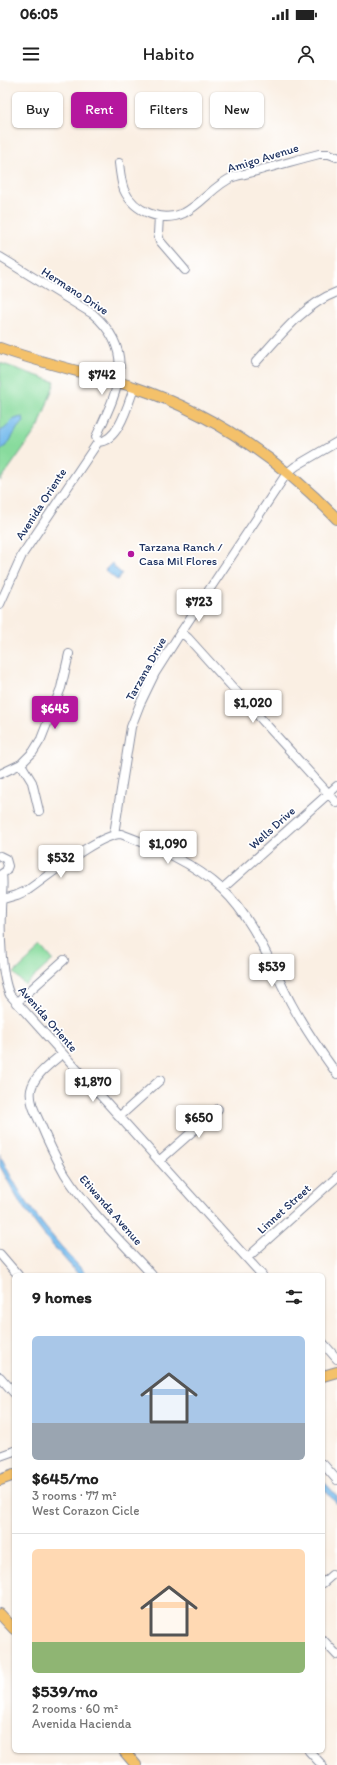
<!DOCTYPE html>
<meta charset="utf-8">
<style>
body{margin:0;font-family:Itim,sans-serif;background:#f6f6f6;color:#222;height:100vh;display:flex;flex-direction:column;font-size:15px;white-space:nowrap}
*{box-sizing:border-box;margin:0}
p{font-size:13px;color:#767676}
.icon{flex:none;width:22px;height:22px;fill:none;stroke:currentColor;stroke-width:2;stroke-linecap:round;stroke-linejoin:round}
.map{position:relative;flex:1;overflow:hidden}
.panel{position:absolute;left:12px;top:1193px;width:313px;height:480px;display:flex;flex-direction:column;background:#fff;border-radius:6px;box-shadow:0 1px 3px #0004}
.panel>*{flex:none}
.guide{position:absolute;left:12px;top:12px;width:313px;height:36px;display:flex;gap:8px}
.price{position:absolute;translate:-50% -34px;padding:0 9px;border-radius:4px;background:#fff;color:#222;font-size:13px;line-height:26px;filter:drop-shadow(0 1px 2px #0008)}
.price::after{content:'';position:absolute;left:50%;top:24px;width:12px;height:9px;margin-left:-6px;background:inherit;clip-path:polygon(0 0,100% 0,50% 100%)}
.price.selected{background:#b5179e;color:#fff}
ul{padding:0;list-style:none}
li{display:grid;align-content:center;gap:8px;height:212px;padding:0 20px}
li+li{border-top:1px solid #e0e0e0}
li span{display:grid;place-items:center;height:124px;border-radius:6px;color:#555}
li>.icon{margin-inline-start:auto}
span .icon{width:72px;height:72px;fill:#fffc;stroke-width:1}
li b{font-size:17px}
h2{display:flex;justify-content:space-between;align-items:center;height:48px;padding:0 20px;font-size:17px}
.pill{padding:0 14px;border-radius:6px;background:#fff;box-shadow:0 1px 3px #0004;font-size:14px;line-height:36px}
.pill.selected{background:#b5179e;color:#fff}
.status{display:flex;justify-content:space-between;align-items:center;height:28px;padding:0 20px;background:#fff;direction:ltr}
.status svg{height:11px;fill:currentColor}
header{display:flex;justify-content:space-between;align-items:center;height:52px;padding:0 20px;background:#fff;font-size:18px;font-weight:600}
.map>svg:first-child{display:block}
.green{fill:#88db9d;stroke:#52857e}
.water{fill:#76bbed;stroke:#4875a6}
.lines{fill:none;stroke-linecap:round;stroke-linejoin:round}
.minor-casing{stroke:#8a8fa0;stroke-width:10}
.major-casing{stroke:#8a8fa0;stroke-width:12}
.minor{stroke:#fff;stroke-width:8}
.major{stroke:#f4c16a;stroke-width:10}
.poi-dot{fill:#b5179e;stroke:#fff;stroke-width:1.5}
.labels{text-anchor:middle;stroke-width:3.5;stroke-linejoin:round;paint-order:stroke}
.street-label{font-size:12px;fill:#1b2f5e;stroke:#fff}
.poi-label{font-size:12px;fill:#1b2f5e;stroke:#fff;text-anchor:start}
</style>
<div class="status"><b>06:05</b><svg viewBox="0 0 49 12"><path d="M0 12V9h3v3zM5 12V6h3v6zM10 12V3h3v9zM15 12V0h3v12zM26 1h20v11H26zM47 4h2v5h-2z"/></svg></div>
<header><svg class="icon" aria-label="menu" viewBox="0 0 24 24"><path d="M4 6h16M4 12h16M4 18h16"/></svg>Habito<svg class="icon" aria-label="person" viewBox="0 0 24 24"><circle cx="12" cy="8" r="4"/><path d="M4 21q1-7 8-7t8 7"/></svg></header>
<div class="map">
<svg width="337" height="1685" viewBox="0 0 337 1685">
<rect width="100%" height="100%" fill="#fff"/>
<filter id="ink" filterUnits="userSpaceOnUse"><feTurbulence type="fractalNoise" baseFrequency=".025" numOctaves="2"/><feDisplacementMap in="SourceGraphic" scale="8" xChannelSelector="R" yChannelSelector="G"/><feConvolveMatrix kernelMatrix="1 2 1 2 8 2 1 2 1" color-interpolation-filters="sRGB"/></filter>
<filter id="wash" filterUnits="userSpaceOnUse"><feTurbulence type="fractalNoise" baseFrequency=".012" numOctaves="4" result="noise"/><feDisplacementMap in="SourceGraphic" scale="16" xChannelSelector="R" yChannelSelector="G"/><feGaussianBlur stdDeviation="0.9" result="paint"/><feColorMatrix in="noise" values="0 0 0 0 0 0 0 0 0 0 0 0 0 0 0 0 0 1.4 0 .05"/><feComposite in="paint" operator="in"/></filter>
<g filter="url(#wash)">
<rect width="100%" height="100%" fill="#faefe3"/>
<path class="green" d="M0,283L55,302L39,346L0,401Z
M42,867L53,880L25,905L14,893Z"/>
<path class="water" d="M23,337L24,342L18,347L8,364L0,370V351C11,347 7,339 23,337Z
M112,483L114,485L113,486L122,494L117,500L105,490Z
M0,1074C21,1122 52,1157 87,1195H79L48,1160L20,1123L0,1086Z
M323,1401L337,1416V1424L323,1408Z"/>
</g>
<g filter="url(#ink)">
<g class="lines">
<defs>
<path id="minor" d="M119,83C120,92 121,102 124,110C134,132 162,143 184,133C202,124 214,105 233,97C242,94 251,93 260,90C280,85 299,79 319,74H329L337,77
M159,136L158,154L160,161L185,190
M0,177L93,234C138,273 117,312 96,357L98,362
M256,282C280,256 303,225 337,212
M0,524L22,475L98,362C119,361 128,324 134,308
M181,552L188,558L337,723
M21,684L32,702L39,731
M0,694L21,684L33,672L41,659L61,608L69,574
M114,754L131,647L140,624L155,593L181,552L287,393L296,386L337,362
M0,776L6,779L8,786L6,791L0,795
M2,794C4,808 1,818 1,831C0,853 1,897 10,915L262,1195
M222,809L337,706
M0,820L17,815L28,810C50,795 97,755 121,754C156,767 194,783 222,809C255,840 271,886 292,925C305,949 321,972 337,994
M16,923L64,880
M62,974C50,984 34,995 31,1010C29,1022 36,1034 41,1045C48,1062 56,1078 65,1094C87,1129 124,1164 152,1195
M119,1037L160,1000
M196,1037L202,1043
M159,1081L218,1029
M0,1174L18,1195
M247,1178L337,1097
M323,1263L337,1279
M0,1297L14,1313
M0,1376L14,1371
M323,1384L337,1400
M323,1503L332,1495
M323,1560L337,1575
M309,1671L322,1685"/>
<path id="major" d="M0,268C43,284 90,293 134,307C212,333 280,380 337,439
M323,1296L337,1292
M0,1400L14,1395
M0,1534L14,1549
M124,1671L136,1685"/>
</defs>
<use href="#minor" class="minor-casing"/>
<use href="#major" class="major-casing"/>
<use href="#minor" class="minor"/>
<use href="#major" class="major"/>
</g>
</g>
<circle class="poi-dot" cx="131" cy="474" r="4"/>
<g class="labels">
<g class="street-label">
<text transform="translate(263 78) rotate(-17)" y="4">Amigo Avenue</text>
<text transform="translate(75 211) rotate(33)" y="4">Hermano Drive</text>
<text transform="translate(41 424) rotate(-57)" y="4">Avenida Oriente</text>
<text transform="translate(146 589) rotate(-61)" y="4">Tarzana Drive</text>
<text transform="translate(272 748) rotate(-42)" y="4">Wells Drive</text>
<text transform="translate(48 939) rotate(49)" y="4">Avenida Oriente</text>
<text transform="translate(284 1129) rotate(-42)" y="4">Linnet Street</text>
<text transform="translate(111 1130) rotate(49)" y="4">Etiwanda Avenue</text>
</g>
<g class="poi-label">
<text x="139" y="471">Tarzana Ranch /<tspan x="139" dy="14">Casa Mil Flores</tspan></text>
</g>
</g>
</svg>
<b class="price" style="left:102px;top:316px">$742</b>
<b class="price" style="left:199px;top:543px">$723</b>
<b class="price" style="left:253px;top:644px">$1,020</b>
<b class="price selected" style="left:55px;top:650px">$645</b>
<b class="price" style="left:168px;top:785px">$1,090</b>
<b class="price" style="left:61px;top:799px">$532</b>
<b class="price" style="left:272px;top:908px">$539</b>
<b class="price" style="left:93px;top:1023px">$1,870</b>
<b class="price" style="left:199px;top:1059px">$650</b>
<div class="guide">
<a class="pill">Buy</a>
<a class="pill selected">Rent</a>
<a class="pill">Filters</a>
<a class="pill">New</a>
</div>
<section class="panel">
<h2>9 homes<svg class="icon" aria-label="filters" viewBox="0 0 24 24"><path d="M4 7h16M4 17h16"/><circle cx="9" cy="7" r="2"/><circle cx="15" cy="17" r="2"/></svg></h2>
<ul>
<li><span style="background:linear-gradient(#a9c7e8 70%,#9aa5b1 0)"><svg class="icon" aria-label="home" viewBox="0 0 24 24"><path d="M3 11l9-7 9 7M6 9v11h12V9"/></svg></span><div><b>$645/mo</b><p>3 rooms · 77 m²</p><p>West Corazon Cicle</p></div></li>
<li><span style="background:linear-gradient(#ffd9b3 75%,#8fb573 0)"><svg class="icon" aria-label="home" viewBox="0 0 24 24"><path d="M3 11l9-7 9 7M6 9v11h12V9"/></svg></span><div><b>$539/mo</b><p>2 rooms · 60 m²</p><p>Avenida Hacienda</p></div></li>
</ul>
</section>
</div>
